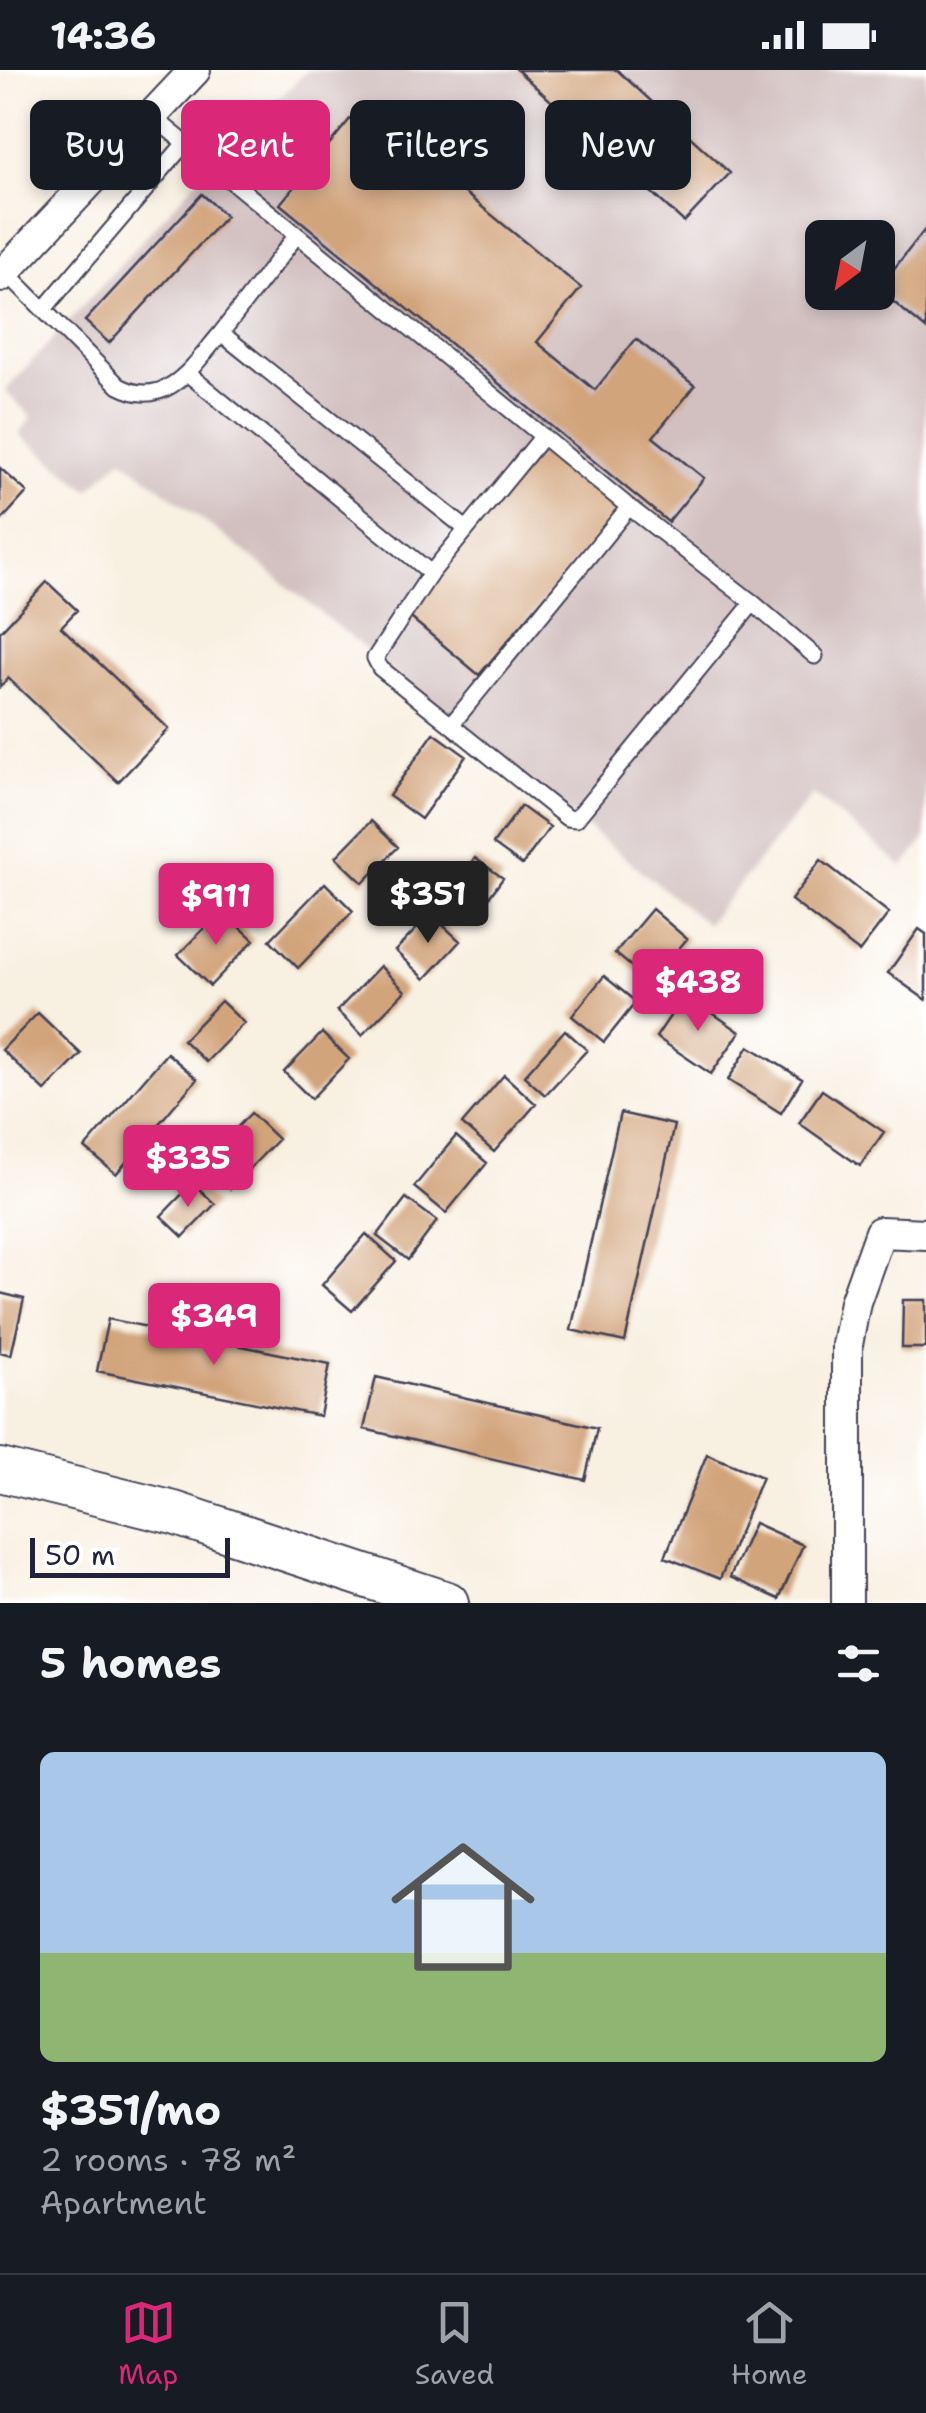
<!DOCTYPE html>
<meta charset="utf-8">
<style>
body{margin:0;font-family:"Shantell Sans",sans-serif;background:#242831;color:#f1f3f6;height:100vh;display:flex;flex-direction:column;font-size:38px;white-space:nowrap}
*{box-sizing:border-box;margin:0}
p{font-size:32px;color:#9ea1a6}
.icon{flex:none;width:55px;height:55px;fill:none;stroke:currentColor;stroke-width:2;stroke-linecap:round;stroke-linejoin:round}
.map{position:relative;height:1533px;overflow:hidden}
.drawer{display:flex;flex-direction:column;background:#171b24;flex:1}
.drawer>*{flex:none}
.guide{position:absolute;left:30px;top:30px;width:868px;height:90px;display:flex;gap:20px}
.needle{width:65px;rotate:212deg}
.controls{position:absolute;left:805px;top:150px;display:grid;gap:20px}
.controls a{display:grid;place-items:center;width:90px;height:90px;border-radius:15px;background:#171b24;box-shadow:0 5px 15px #0003;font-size:50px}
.scale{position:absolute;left:30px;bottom:25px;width:200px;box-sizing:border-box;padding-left:10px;border:5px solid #22223b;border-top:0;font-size:28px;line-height:35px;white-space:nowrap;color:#22223b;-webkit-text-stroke:8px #fff;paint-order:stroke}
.price{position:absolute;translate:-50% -85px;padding:0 22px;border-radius:10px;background:#db2777;color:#fff;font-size:32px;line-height:65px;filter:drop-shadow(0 2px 5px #0008)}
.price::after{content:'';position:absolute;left:50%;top:60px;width:30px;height:22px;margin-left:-15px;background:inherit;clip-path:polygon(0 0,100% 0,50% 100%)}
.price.active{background:#222;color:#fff}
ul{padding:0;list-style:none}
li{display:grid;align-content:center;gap:20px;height:530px;padding:0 40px}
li+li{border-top:2px solid #363941}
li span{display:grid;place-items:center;height:310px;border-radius:15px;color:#555}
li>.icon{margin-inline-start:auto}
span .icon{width:180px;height:180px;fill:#fffc;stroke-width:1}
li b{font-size:42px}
h2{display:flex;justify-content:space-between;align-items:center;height:120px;padding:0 40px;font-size:42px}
.tag{padding:0 35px;border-radius:15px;background:#171b24;box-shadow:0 5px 15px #0003;font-size:35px;line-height:90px}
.tag.active{background:#db2777;color:#fff}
.status{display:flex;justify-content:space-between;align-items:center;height:70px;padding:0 50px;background:#171b24;direction:ltr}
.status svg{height:28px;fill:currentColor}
.tab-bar{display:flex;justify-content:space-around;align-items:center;height:140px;border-top:2px solid #363941;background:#171b24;font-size:28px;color:#9ea1a6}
.tab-bar a{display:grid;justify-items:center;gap:5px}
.tab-bar .active{color:#db2777}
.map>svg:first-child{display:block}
.industrial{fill:#d2bfc0;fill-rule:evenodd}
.building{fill:#d2a47b}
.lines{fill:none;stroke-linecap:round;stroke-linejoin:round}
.service-casing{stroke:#424154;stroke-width:19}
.minor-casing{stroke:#424154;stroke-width:34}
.secondary-casing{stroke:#424154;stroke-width:46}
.service{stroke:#fff;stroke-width:15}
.minor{stroke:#fff;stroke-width:30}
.secondary{stroke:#fff;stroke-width:42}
</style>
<div class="status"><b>14:36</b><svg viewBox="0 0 49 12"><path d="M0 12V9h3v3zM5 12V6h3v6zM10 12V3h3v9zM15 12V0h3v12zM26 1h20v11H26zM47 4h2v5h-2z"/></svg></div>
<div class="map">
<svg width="926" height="1533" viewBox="0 0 926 1533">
<rect width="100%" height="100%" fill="#fff"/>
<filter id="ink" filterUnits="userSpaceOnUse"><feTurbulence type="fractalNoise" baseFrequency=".01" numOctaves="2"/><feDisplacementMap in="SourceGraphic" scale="20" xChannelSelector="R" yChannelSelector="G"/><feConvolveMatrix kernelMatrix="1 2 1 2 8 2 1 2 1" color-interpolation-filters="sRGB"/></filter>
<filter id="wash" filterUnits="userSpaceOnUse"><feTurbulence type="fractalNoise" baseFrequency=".0048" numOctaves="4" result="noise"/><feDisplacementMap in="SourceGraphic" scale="40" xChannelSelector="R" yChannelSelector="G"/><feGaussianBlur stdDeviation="2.25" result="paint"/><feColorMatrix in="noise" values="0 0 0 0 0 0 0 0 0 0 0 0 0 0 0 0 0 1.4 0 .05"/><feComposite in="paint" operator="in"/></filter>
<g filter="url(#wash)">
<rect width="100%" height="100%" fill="#f8f0e1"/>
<path class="industrial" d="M308,0H926V768L903,797L813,724L707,854L256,491L122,388L89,420L19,364L32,347L5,321L220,85ZM822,168H878V222H822Z"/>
<g id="blocks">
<path class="building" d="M517,0H617L730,103L684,152Z
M360,37L581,218L537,272L595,320L636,269L695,316L653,367L704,408L668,452L280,134Z
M202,124L226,146L109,273L85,251Z
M926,158V259L878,219Z
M549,372L623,434L479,605L405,543Z
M0,398L27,422L0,452Z
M47,512L77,540L61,557L169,659L118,712L8,608L0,617V562Z
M434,663L466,686L421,749L389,726Z
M521,736L550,757L522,795L493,774Z
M371,751L398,777L363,813L336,787Z
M475,788L503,808L472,851L444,831Z
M821,790L889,843L859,882L791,830Z
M325,813L353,841L298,898L270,870Z
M652,839L687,869L650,912L615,883Z
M222,840L254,870L210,916L178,885Z
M431,844L460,871L425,909L395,881Z
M919,859L926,864V930L888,903Z
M380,896L405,921L362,965L337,941Z
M604,906L636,932L604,972L572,946Z
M685,924L740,962L711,1004L656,967Z
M221,931L244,953L206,992L183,970Z
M38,943L81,984L45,1021L2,980Z
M565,960L587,980L545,1025L524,1006Z
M322,963L349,989L311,1029L284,1002Z
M749,976L802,1009L781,1043L728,1010Z
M167,983L197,1009L116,1104L85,1078Z
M504,1005L536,1034L494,1082L462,1054Z
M822,1020L884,1062L860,1096L799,1053Z
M251,1043L278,1069L230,1119L203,1093Z
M620,1043L674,1055L625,1272L571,1260Z
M456,1066L487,1093L446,1143L414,1117Z
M193,1113L215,1134L183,1167L161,1146Z
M406,1128L437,1151L408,1190L377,1166Z
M366,1164L396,1191L352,1241L322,1215Z
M0,1223L24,1229L11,1285L0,1282Z
M903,1230H926V1278H902Z
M108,1249L330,1294L320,1346L97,1301Z
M376,1307L597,1358L585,1410L364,1359Z
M707,1384L762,1407L720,1509L665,1487Z
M754,1453L803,1475L779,1529L730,1507Z"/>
</g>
</g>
<g filter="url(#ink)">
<use href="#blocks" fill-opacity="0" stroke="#424154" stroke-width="2.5"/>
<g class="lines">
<defs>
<path id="service" d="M152,46L629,437L753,533L576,749L567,748L380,598L375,588L431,503L543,366
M5,201L119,316C166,341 193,296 221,263L465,458
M44,239L185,73
M221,263L296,166
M187,303L431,503
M753,533L815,586
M451,655L629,437"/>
<path id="minor" d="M0,207L195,0
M847,1533V1275L855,1232L880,1162L926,1164"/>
<path id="secondary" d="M0,1400L174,1443L447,1533"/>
</defs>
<use href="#service" class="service-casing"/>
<use href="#minor" class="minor-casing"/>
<use href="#secondary" class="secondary-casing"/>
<use href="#service" class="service"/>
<use href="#minor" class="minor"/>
<use href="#secondary" class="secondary"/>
</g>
</g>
</svg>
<div class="controls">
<a><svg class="needle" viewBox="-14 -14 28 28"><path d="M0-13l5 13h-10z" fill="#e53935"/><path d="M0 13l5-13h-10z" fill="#9ea1a6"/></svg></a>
</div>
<div class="scale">50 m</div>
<b class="price active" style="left:428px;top:876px">$351</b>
<b class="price" style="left:216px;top:878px">$911</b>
<b class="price" style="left:698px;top:964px">$438</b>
<b class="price" style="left:188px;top:1140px">$335</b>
<b class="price" style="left:214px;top:1298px">$349</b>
<div class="guide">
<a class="tag">Buy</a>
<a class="tag active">Rent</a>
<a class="tag">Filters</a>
<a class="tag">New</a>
</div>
</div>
<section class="drawer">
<h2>5 homes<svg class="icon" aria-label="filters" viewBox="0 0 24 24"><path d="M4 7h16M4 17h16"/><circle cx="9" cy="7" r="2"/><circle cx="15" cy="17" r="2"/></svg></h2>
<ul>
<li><span style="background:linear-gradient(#a9c7e8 65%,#8fb573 0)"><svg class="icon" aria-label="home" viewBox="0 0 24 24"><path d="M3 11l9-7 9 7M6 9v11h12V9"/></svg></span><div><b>$351/mo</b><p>2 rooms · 78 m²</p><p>Apartment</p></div></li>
</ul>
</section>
<nav class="tab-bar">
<a class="active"><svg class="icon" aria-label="map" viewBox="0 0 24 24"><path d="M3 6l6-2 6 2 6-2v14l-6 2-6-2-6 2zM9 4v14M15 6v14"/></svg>Map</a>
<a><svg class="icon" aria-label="saved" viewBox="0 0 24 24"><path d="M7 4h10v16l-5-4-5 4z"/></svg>Saved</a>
<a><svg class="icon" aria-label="home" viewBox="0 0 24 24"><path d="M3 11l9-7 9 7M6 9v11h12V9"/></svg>Home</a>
</nav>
